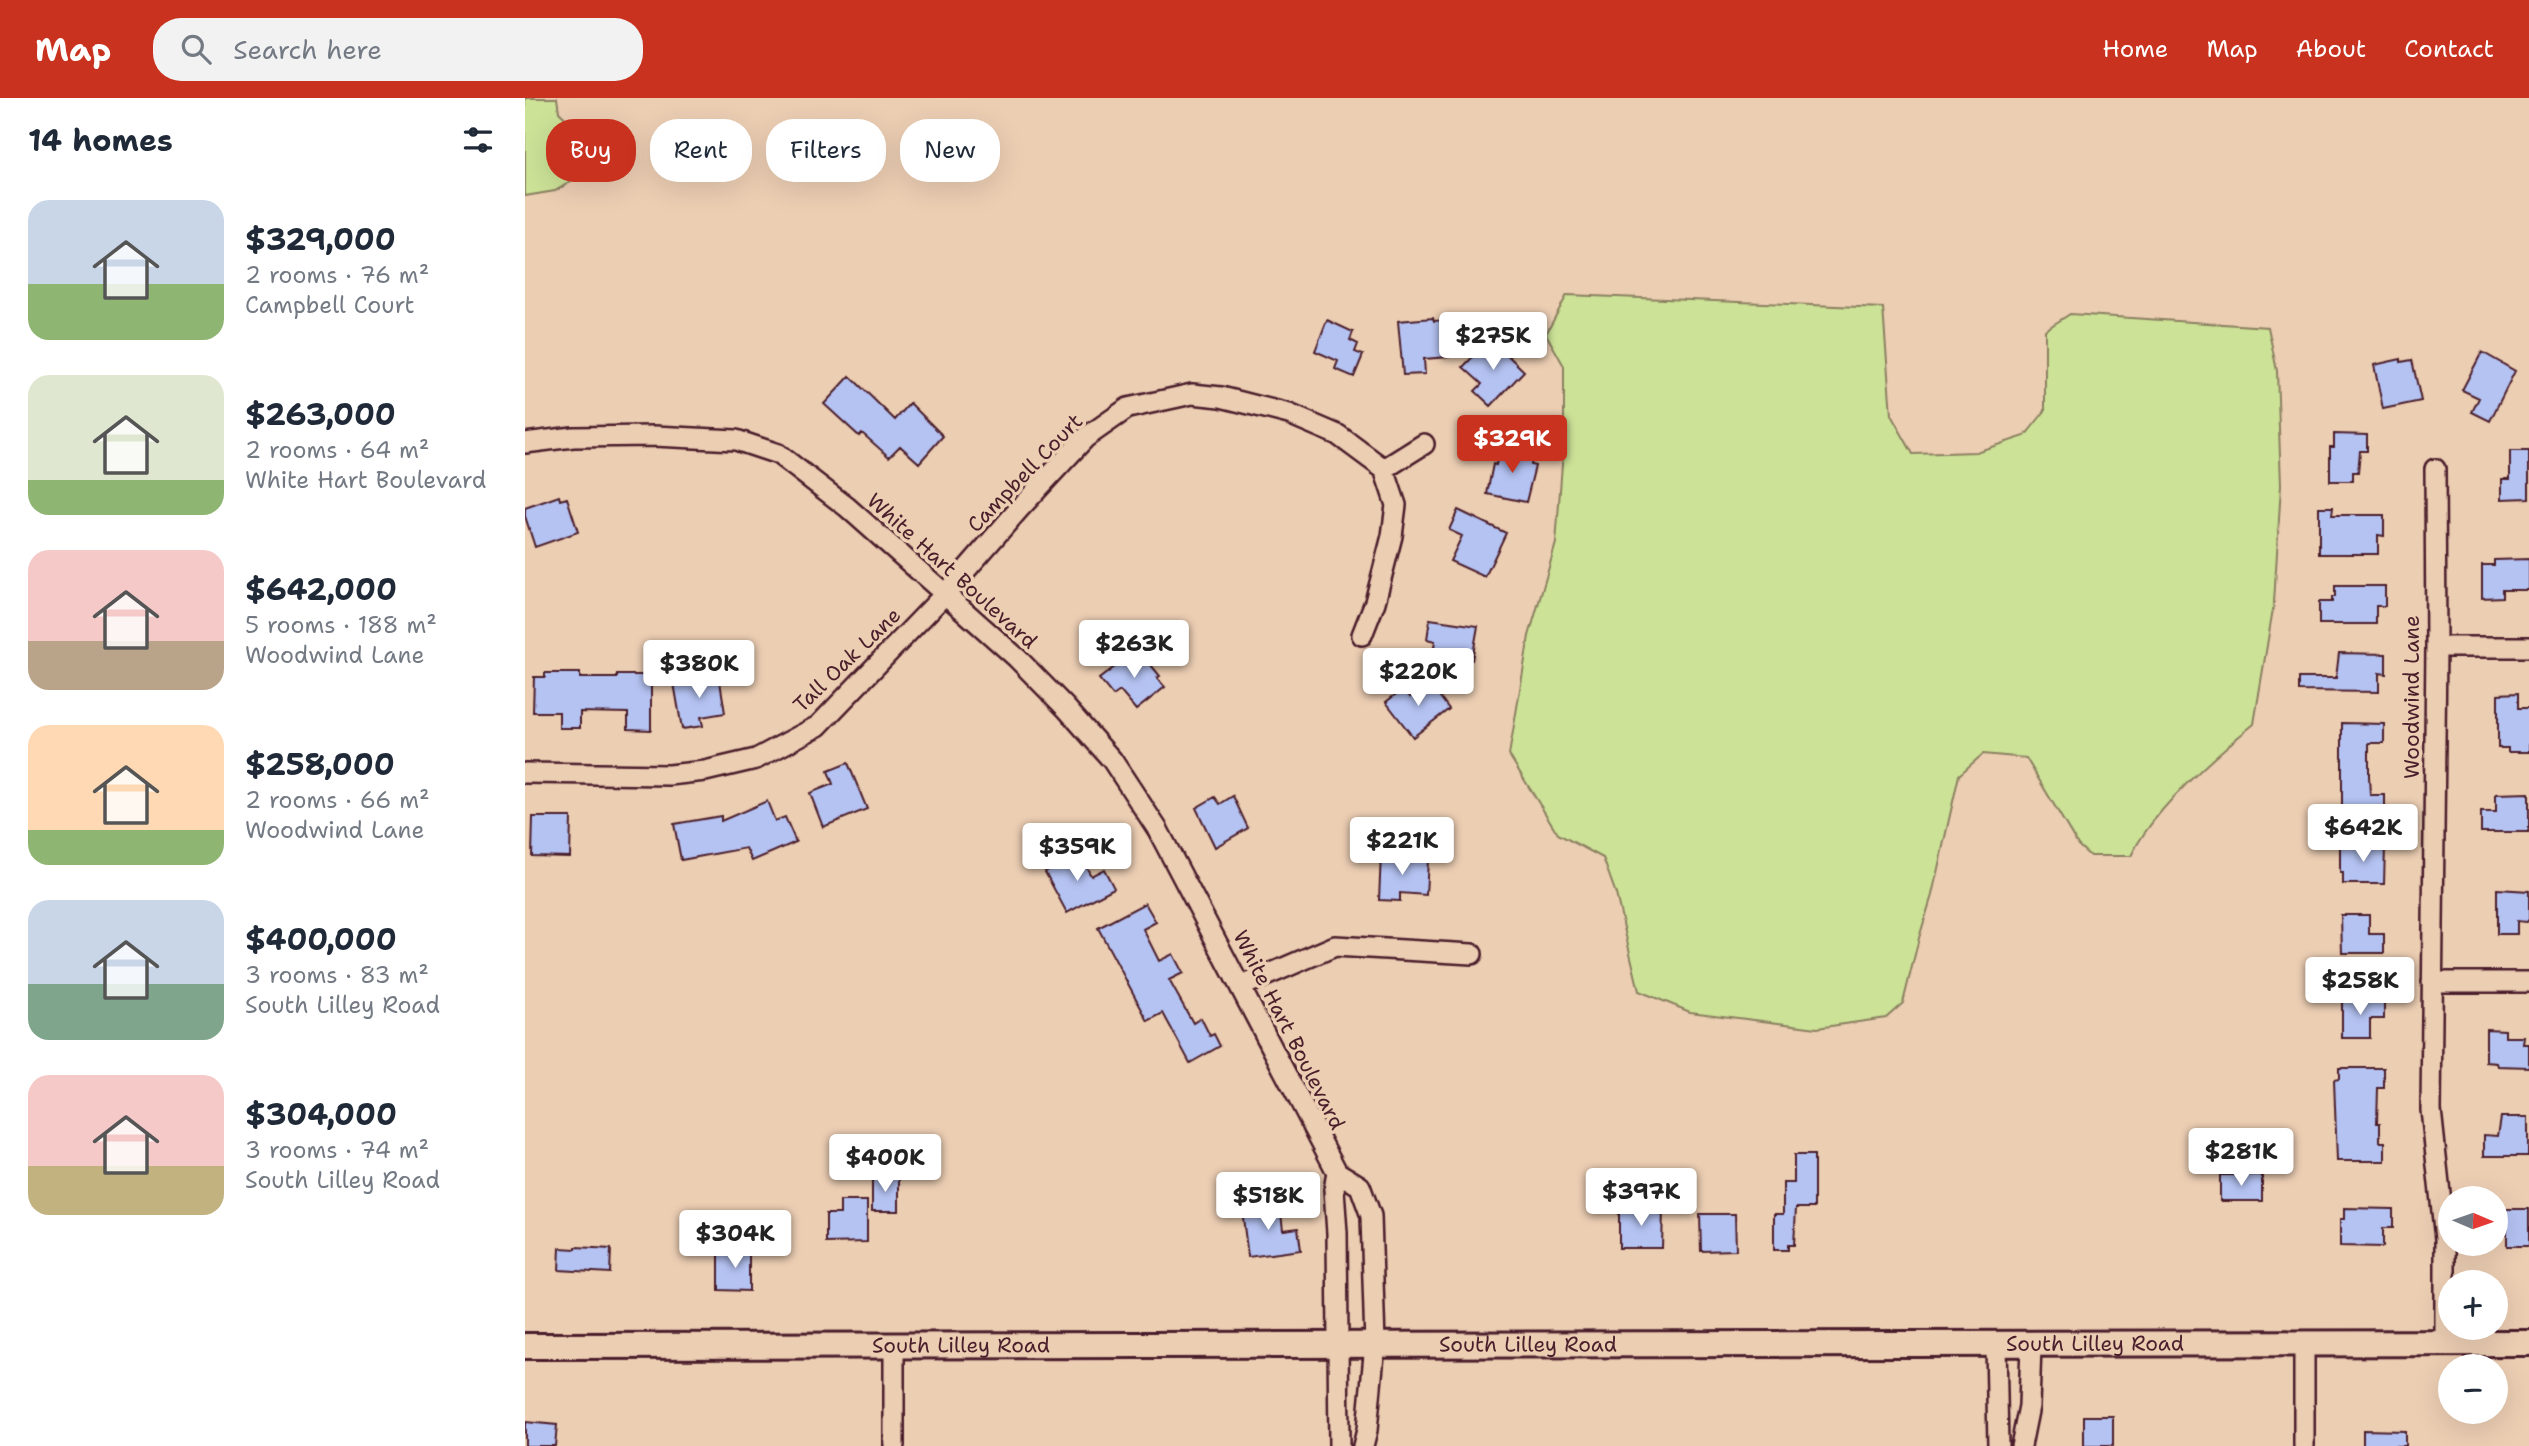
<!DOCTYPE html>
<meta charset="utf-8">
<style>
body{margin:0;font-family:"Shantell Sans",sans-serif;background:#f2f2f3;color:#1f2937;height:100vh;display:flex;flex-direction:column;font-size:26px;white-space:nowrap}
*{box-sizing:border-box;margin:0}
p{font-size:23px;color:#747a83}
.icon{flex:none;width:38px;height:38px;fill:none;stroke:currentColor;stroke-width:2;stroke-linecap:round;stroke-linejoin:round}
.map{position:relative;flex:1;overflow:hidden}
.side{display:flex;flex-direction:column;background:#fff;width:525px}
.side>*{flex:none}
.hud{position:absolute;left:21px;top:21px;width:665px;height:63px;display:flex;gap:14px}
.needle{width:46px;rotate:92deg}
.buttons{position:absolute;left:1913px;top:1088px;display:grid;gap:14px}
.buttons a{display:grid;place-items:center;width:70px;height:70px;border-radius:50%;background:#fff;box-shadow:0 7px 28px #0002;font-size:35px}
.price{position:absolute;translate:-50% -60px;padding:0 16px;border-radius:7px;background:#fff;color:#222;font-size:23px;line-height:46px;filter:drop-shadow(0 2px 4px #0008)}
.price::after{content:'';position:absolute;left:50%;top:42px;width:21px;height:16px;margin-left:-10px;background:inherit;clip-path:polygon(0 0,100% 0,50% 100%)}
.price.on{background:#c8321e;color:#fff}
ul{padding:0;list-style:none}
li{display:flex;align-items:center;gap:21px;height:175px;padding:0 28px}
li span{display:grid;place-items:center;flex:none;width:196px;height:140px;border-radius:21px;color:#555}
li>.icon{margin-inline-start:auto}
span .icon{width:84px;height:84px;fill:#fffc;stroke-width:1}
li b{font-size:30px}
h2{display:flex;justify-content:space-between;align-items:center;height:84px;padding:0 28px;font-size:30px}
.pill{padding:0 24px;border-radius:28px;background:#fff;box-shadow:0 7px 28px #0002;font-size:24px;line-height:63px}
.pill.on{background:#c8321e;color:#fff}
header{display:flex;align-items:center;gap:42px;box-sizing:border-box;height:98px;padding:0 35px;background:#c8321e;color:#fff}
header strong{font-size:33px}
nav{display:flex;gap:38px;margin-inline-start:auto;font-size:24px}
.search{width:490px;height:63px;background:#f2f2f3;display:flex;align-items:center;gap:18px;box-sizing:border-box;padding:0 24px;border-radius:28px;color:#747a83;font-size:26px}
main{display:flex;flex:1;min-height:0}
.map>svg:first-child{display:block}
.green{fill:#cce297;stroke:#8b8061;stroke-width:2}
.building{fill:#b5c3f3;stroke:#4a1f2b;stroke-width:2}
.lines{fill:none;stroke-linecap:round;stroke-linejoin:round}
.minor-casing{stroke:#4a1f2b;stroke-width:24}
.tertiary-casing{stroke:#4a1f2b;stroke-width:30}
.minor{stroke:#ecceb3;stroke-width:19}
.tertiary{stroke:#ecceb3;stroke-width:24}
.labels{text-anchor:middle;stroke-width:7;stroke-linejoin:round;paint-order:stroke}
.street-label{font-size:21px;fill:#4a1f2b;stroke:#ecceb3}
</style>
<header>
<strong>Map</strong>
<div class="search"><svg class="icon" aria-label="search" viewBox="0 0 24 24"><circle cx="10" cy="10" r="6"/><path d="M15 15l6 6"/></svg>Search here</div>
<nav><a>Home</a><a>Map</a><a>About</a><a>Contact</a></nav>
</header>
<main>
<section class="side">
<h2>14 homes<svg class="icon" aria-label="filters" viewBox="0 0 24 24"><path d="M4 7h16M4 17h16"/><circle cx="9" cy="7" r="2"/><circle cx="15" cy="17" r="2"/></svg></h2>
<ul>
<li><span style="background:linear-gradient(#c9d6e8 60%,#8fb573 0)"><svg class="icon" aria-label="home" viewBox="0 0 24 24"><path d="M3 11l9-7 9 7M6 9v11h12V9"/></svg></span><div><b>$329,000</b><p>2 rooms · 76 m²</p><p>Campbell Court</p></div></li>
<li><span style="background:linear-gradient(#dfe7d0 75%,#8fb573 0)"><svg class="icon" aria-label="home" viewBox="0 0 24 24"><path d="M3 11l9-7 9 7M6 9v11h12V9"/></svg></span><div><b>$263,000</b><p>2 rooms · 64 m²</p><p>White Hart Boulevard</p></div></li>
<li><span style="background:linear-gradient(#f6c9c9 65%,#b9a48a 0)"><svg class="icon" aria-label="home" viewBox="0 0 24 24"><path d="M3 11l9-7 9 7M6 9v11h12V9"/></svg></span><div><b>$642,000</b><p>5 rooms · 188 m²</p><p>Woodwind Lane</p></div></li>
<li><span style="background:linear-gradient(#ffd9b3 75%,#8fb573 0)"><svg class="icon" aria-label="home" viewBox="0 0 24 24"><path d="M3 11l9-7 9 7M6 9v11h12V9"/></svg></span><div><b>$258,000</b><p>2 rooms · 66 m²</p><p>Woodwind Lane</p></div></li>
<li><span style="background:linear-gradient(#c9d6e8 60%,#7fa58c 0)"><svg class="icon" aria-label="home" viewBox="0 0 24 24"><path d="M3 11l9-7 9 7M6 9v11h12V9"/></svg></span><div><b>$400,000</b><p>3 rooms · 83 m²</p><p>South Lilley Road</p></div></li>
<li><span style="background:linear-gradient(#f6c9c9 65%,#c2b280 0)"><svg class="icon" aria-label="home" viewBox="0 0 24 24"><path d="M3 11l9-7 9 7M6 9v11h12V9"/></svg></span><div><b>$304,000</b><p>3 rooms · 74 m²</p><p>South Lilley Road</p></div></li>
</ul>
</section>
<div class="map">
<svg width="2004" height="1348" viewBox="0 0 2004 1348">
<rect width="100%" height="100%" fill="#ecceb3"/>
<filter id="ink" filterUnits="userSpaceOnUse"><feTurbulence type="fractalNoise" baseFrequency=".0143" numOctaves="2"/><feDisplacementMap in="SourceGraphic" scale="14" xChannelSelector="R" yChannelSelector="G"/><feConvolveMatrix kernelMatrix="1 2 1 2 8 2 1 2 1" color-interpolation-filters="sRGB"/></filter>
<g filter="url(#ink)">
<path class="green" d="M0,0H32L34,14L73,51L67,71L30,93L0,98Z
M1042,197L1358,210L1366,317L1388,356L1451,354L1500,338L1520,313V232L1545,216L1743,229L1752,273L1756,387L1749,505L1729,626C1688,659 1628,712 1606,758H1565L1553,747L1501,660L1458,656L1434,677L1407,797L1394,840L1378,905L1361,920L1292,930L1165,914L1114,893L1091,796L1078,760L1033,736L984,657L1004,538L1031,445L1039,340V268L1021,236Z"/>
<path class="building" d="M908,220L909,223L921,222L924,259L899,261L900,276L878,277L873,223Z
M802,222L828,234L825,242L833,246L830,254L838,257L829,279L810,271L813,263L790,253Z
M963,243L972,251L974,249L999,273L966,308L950,293L957,286L938,269Z
M1957,254L1990,273L1965,323L1947,314L1954,300L1937,292Z
M1876,261V264L1887,262L1896,303L1858,311L1849,267Z
M325,278L370,322L385,305L418,338L394,365L375,348L364,359L337,335L334,338L299,306Z
M1809,336L1842,337V353H1835L1833,374H1828V383H1805V349H1809Z
M974,350L1008,357L1006,367L1010,368L1001,404L962,396L968,366L971,367Z
M1985,353H2004V400L1977,401V381H1985Z
M34,398L35,402L42,400L53,434L10,449L0,418V410Z
M1794,409H1808L1807,417H1859V438L1853,437V456H1794Z
M933,412L981,435L960,479L925,463L937,438L924,432Z
M2004,461V492H1977V499L1957,500V467H1969V462Z
M1810,488H1860V508H1851V526H1794V504H1807V499H1810Z
M905,521L953,528L947,562H944L942,573L906,568L910,543L902,541Z
M613,551L635,578L632,580L640,589L611,612L595,593L588,598L574,581Z
M1814,555L1861,556V576L1854,575V594L1774,593V580H1811Z
M20,575H55V580H92V577H126V632L103,631V615L55,614V630H34V614H8L9,579H20Z
M194,577L200,615L176,619L178,628L157,631L149,585Z
M904,584L924,611L888,639L861,604L879,590L885,599Z
M1993,595V610H2004V654H1983V650H1973V596Z
M1817,625L1859,626V645H1844V678L1845,697H1860V717H1817Z
M323,665L342,711L298,729L285,695L308,686L303,673Z
M2004,695V734H1956V714H1971V696Z
M708,698L723,730L690,749L671,710L690,699L695,706Z
M242,703L250,723L260,719L271,744L227,763L221,750L156,762L149,726L196,718V723Z
M8,719H46L45,759L7,758Z
M1815,747L1860,748L1859,786H1818V775H1815Z
M554,755L566,778L579,771L589,790L542,815L520,774Z
M856,756L891,758V761L903,762L901,797L875,795V803L854,802Z
M1972,791L2004,793V821L2002,824L1992,823V836H1972Z
M620,805L631,824L618,831L634,863L648,856L658,875L644,882L668,925L676,920L685,938L689,936L695,948L665,965L638,915L623,923L573,830Z
M1816,817H1844V836H1859V855H1817Z
M1817,901L1859,902V921H1845V940H1817Z
M1961,931L1980,932V939H1999L1998,946H2004V969L1973,968L1972,965L1961,964Z
M1814,970H1859V990H1853L1852,1025H1855V1044H1860V1063H1812L1809,982L1814,981Z
M1976,1019H2003V1058H1959V1037L1973,1038Z
M1269,1057H1289V1110H1271L1269,1147H1263V1152H1249V1116H1258V1085H1269Z
M1695,1077H1737V1103H1695Z
M347,1080H374V1113H347Z
M315,1103H342V1144L301,1145V1116H315Z
M755,1107L758,1132L773,1130L776,1152L723,1159L717,1112Z
M1094,1109L1138,1110L1137,1150H1094Z
M1819,1110L1868,1111V1130H1858V1149L1815,1148V1121H1819Z
M1970,1111H2004V1148H1982V1130H1970Z
M1175,1116H1210L1211,1152L1176,1153Z
M205,1148L224,1149V1193L194,1192V1156H205Z
M51,1149L86,1151L85,1175L34,1172L35,1150L51,1151Z
M1559,1318H1588V1348H1559Z
M0,1324L32,1327L30,1348H0Z
M1838,1332L1880,1333V1348H1838Z"/>
<g class="lines">
<defs>
<path id="minor" d="M0,345L48,339L129,338L211,342L253,356L322,409L492,560L541,610L587,662L633,732L812,1074L835,1088L846,1118L850,1246L842,1332L838,1348
M859,371L899,346
M1910,371L1911,549L1906,1012L1920,1141V1245
M1911,549H2004
M0,675L144,677L180,673L231,661L293,628L420,496L494,411L560,340L603,310L667,296L696,299L764,316L813,337L859,371L871,407L867,438L850,504L837,537
M1907,884H2004
M717,888L810,848L947,856
M812,1074L809,1092L812,1135L814,1348
M1471,1246L1473,1348
M369,1249V1348
M1496,1348L1504,1308L1506,1246
M1779,1348V1245"/>
<g id="tertiary">
<path id="s1" d="M0,1248L2004,1245"/>
</g>
</defs>
<use href="#minor" class="minor-casing"/>
<use href="#tertiary" class="tertiary-casing"/>
<use href="#minor" class="minor"/>
<use href="#tertiary" class="tertiary"/>
</g>
</g>
<g class="labels">
<g class="street-label">
<text transform="translate(500 375) rotate(-46)" y="7">Campbell Court</text>
<text transform="translate(427 473) rotate(42)" y="7">White Hart Boulevard</text>
<text transform="translate(322 562) rotate(-44)" y="7">Tall Oak Lane</text>
<text transform="translate(1887 599) rotate(-90)" y="7">Woodwind Lane</text>
<text transform="translate(764 932) rotate(63)" y="7">White Hart Boulevard</text>
<text dy="7" stroke="none"><textPath href="#s1" startOffset="1570">South Lilley Road</textPath></text>
<text dy="7" stroke="none"><textPath href="#s1" startOffset="1003">South Lilley Road</textPath></text>
<text dy="7" stroke="none"><textPath href="#s1" startOffset="436">South Lilley Road</textPath></text>
</g>
</g>
</svg>
<div class="buttons">
<a><svg class="needle" viewBox="-14 -14 28 28"><path d="M0-13l5 13h-10z" fill="#e53935"/><path d="M0 13l5-13h-10z" fill="#747a83"/></svg></a>
<a>+</a>
<a>−</a>
</div>
<b class="price" style="left:968px;top:274px">$275K</b>
<b class="price on" style="left:987px;top:377px">$329K</b>
<b class="price" style="left:609px;top:582px">$263K</b>
<b class="price" style="left:174px;top:602px">$380K</b>
<b class="price" style="left:893px;top:610px">$220K</b>
<b class="price" style="left:1838px;top:766px">$642K</b>
<b class="price" style="left:877px;top:779px">$221K</b>
<b class="price" style="left:552px;top:785px">$359K</b>
<b class="price" style="left:1835px;top:919px">$258K</b>
<b class="price" style="left:1716px;top:1090px">$281K</b>
<b class="price" style="left:360px;top:1096px">$400K</b>
<b class="price" style="left:1116px;top:1130px">$397K</b>
<b class="price" style="left:743px;top:1134px">$518K</b>
<b class="price" style="left:210px;top:1172px">$304K</b>
<div class="hud">
<a class="pill on">Buy</a>
<a class="pill">Rent</a>
<a class="pill">Filters</a>
<a class="pill">New</a>
</div>
</div>
</main>
